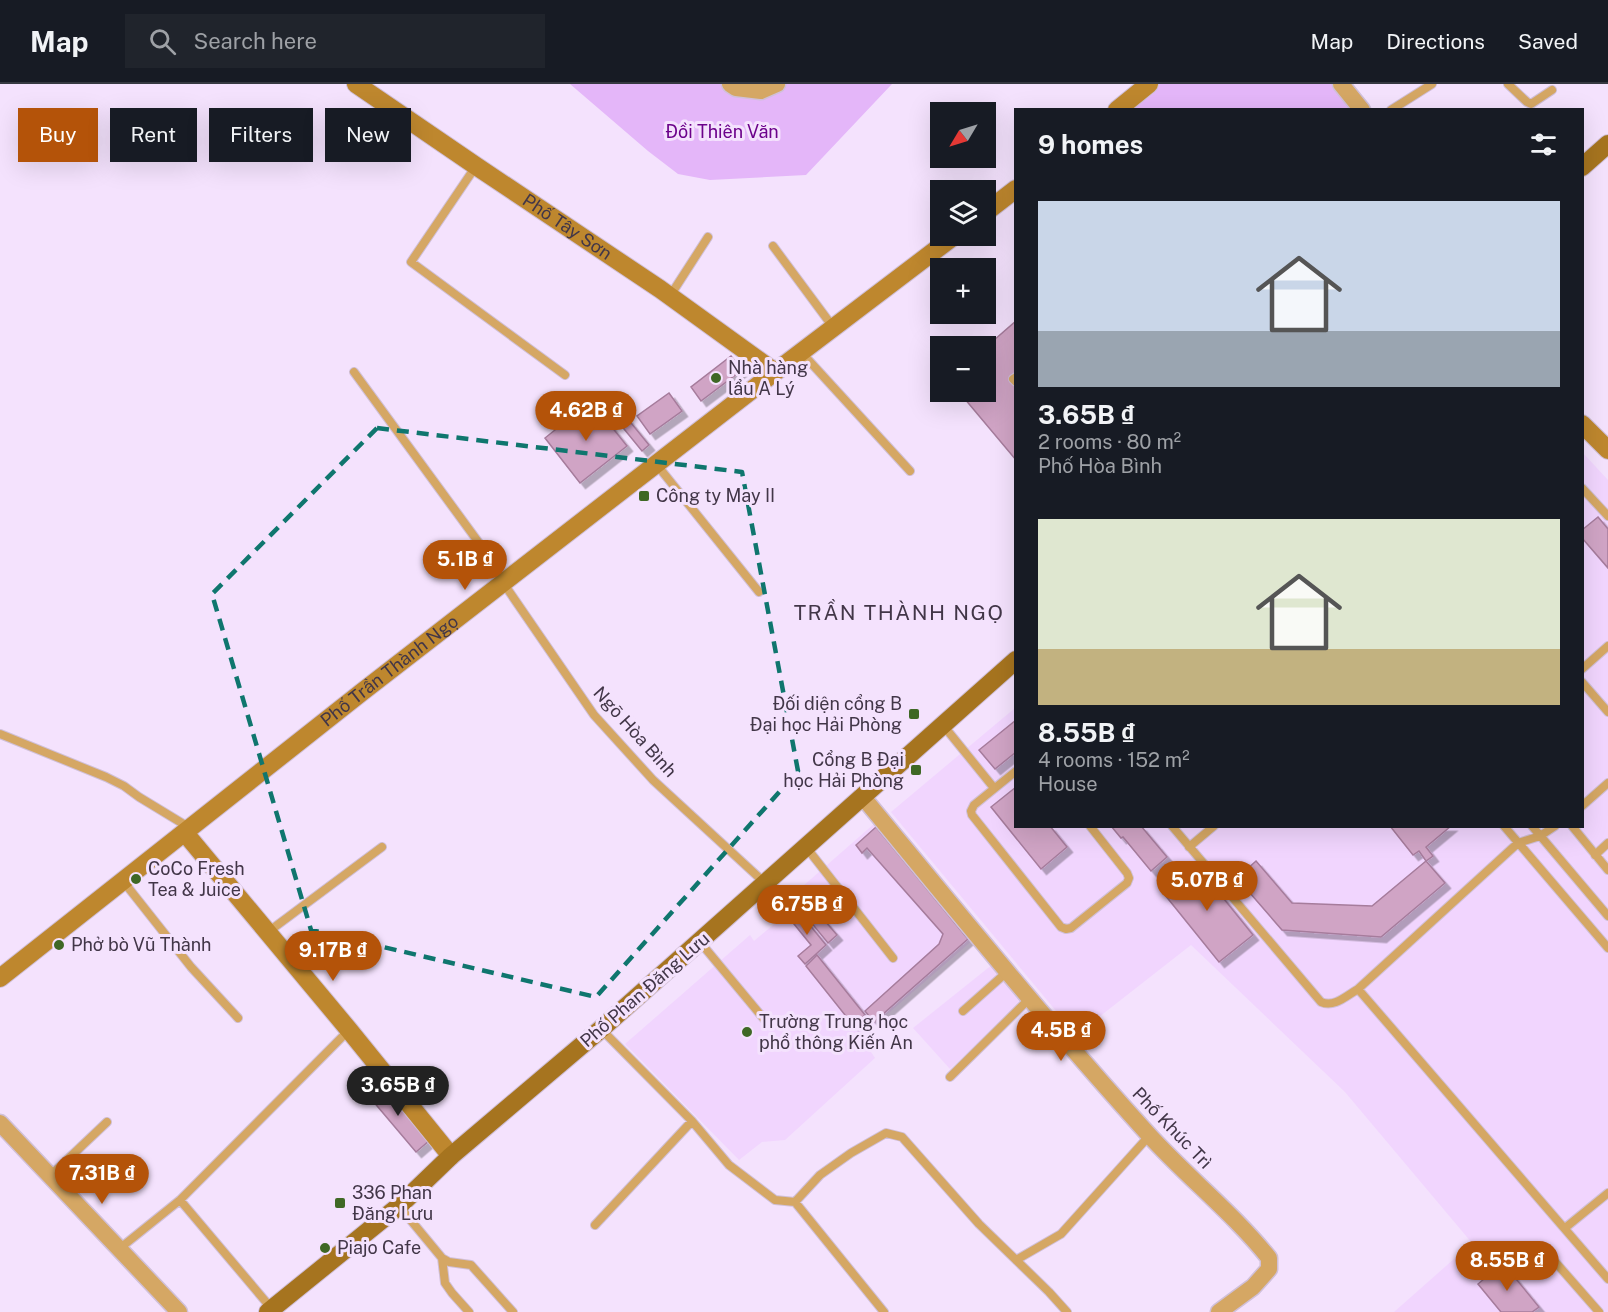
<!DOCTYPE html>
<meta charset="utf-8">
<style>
body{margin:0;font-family:"Public Sans",sans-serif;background:#20242c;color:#f1f3f6;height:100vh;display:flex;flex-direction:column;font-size:22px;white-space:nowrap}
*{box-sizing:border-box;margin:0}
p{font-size:20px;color:#9ea1a6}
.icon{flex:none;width:33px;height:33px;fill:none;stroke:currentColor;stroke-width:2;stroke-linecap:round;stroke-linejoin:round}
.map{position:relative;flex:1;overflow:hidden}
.panel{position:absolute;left:1014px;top:24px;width:570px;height:720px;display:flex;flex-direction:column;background:#171b24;border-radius:0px;box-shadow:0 6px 24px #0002}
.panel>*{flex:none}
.top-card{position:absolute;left:18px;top:24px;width:570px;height:54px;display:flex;gap:12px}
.needle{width:39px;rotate:232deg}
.controls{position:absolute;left:930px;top:18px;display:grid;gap:12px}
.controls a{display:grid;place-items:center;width:66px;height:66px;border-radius:0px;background:#171b24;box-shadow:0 6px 24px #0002;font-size:30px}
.price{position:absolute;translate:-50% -51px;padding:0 14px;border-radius:21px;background:#b45309;color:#fff;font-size:20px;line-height:39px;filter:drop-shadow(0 2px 3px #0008)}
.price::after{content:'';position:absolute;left:50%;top:36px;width:18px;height:14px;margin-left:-9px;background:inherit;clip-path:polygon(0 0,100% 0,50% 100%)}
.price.current{background:#222;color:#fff}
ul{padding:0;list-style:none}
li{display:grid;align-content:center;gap:12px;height:318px;padding:0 24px}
li span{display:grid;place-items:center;height:186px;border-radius:0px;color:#555}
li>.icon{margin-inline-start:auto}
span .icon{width:108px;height:108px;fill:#fffc;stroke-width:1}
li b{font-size:26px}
h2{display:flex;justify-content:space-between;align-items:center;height:72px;padding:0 24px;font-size:26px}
.tag{padding:0 21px;border-radius:0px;background:#171b24;box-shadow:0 6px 24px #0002;font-size:21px;line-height:54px}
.tag.current{background:#b45309;color:#fff}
header{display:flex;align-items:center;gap:36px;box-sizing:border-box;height:84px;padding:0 30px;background:#171b24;border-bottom:2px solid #363941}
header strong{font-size:28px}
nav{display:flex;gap:33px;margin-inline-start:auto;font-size:21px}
.search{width:420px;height:54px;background:#20242c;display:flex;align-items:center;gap:15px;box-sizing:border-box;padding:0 21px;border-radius:0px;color:#9ea1a6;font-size:22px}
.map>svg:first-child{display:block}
.built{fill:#f1d5fe}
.green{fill:#e4b6f9}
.building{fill:#d0a4c5;stroke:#a67c9c;stroke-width:1.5;filter:url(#shadow)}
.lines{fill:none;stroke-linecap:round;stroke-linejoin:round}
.lane-casing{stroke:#d0c0d9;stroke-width:10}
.street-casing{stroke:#d0c0d9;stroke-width:19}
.secondary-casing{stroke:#d0c0d9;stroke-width:20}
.primary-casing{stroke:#d0c0d9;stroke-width:20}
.lane{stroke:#d5a764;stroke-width:8}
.street{stroke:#d5a764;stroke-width:16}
.secondary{stroke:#be872e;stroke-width:18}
.primary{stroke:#a6741f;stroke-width:18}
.marked{fill:none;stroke:#0f766e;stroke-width:4.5;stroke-dasharray:12 8;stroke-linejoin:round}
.poi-dot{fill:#3f6825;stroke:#f4e2fd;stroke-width:2}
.labels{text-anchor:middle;stroke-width:6;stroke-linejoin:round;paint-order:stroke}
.park-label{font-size:18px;fill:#6c028b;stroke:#f4e2fd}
.street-label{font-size:18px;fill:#423648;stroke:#f4e2fd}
.poi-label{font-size:18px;fill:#423648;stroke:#f4e2fd;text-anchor:start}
.quarter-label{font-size:21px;letter-spacing:1.5px;fill:#423648;stroke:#f4e2fd}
</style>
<header>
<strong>Map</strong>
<div class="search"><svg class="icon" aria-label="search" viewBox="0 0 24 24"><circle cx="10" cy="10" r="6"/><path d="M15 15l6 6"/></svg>Search here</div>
<nav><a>Map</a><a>Directions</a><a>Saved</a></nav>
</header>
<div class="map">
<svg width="1608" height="1228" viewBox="0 0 1608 1228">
<defs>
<filter id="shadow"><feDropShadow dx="5.5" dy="5.5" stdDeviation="0" flood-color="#0004"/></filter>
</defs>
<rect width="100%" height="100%" fill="#f4e2fd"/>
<path class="built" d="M1583,369L1608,396V1228H1394L1472,1159L1345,1008L1191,861L1076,951L891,728L1015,624L1016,742H1582Z
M875,739L974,855L861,953L875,974L785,1056L762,1058L739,1076L625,960L750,851L754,857L785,831L779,823Z
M993,880L1024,916L950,985L913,944Z"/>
<path class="green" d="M570,0H892L806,91L710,96L678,90L648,67Z
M1151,0H1341L1362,26H1118Z"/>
<path class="building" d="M1016,237V376L959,308H986V263Z
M731,272L742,286L701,317L691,303Z
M669,309L682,327L650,350L637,332Z
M591,317L627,362L580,399L545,354Z
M627,334L649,361L642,367L620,340Z
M1598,433L1608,445V484L1582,454V446Z
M1016,636V668L995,685L979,666Z
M1016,703V742H1050L1067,763L1041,785L991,723Z
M1111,742H1141L1167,773L1151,787L1123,753L1121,754Z
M1390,742H1451L1426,763L1433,772L1426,777L1419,767L1413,771Z
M876,743L968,855L874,938L865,927L939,860L943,850L867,764L862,769L856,761Z
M1256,777L1292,819L1372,822L1426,777L1445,799L1381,853L1282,846L1237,794Z
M1195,779L1253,851L1219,878L1161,806Z
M800,808L837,851L828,859L792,815Z
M795,823L826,861L805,880L798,872L811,861L786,830Z
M817,871L865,931L853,941L806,882Z
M381,998L430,1056L416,1068L367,1010Z
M1503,1179L1539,1223L1532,1228H1501L1478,1200Z"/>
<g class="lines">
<defs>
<path id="lane" d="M1508,0L1527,18L1531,20L1552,6
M1391,26L1432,0
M476,82L411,178L565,291
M773,162L833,243
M670,212L708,153
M801,268L910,387
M354,288L490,474L504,500L594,631L653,696L765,799
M1016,293L1013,295L1016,298
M657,381L759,508
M1582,404L1608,432
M1582,585L1608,562
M1582,598L1608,628
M943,641L994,704
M0,650L106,693L124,702L139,713L190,744
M1016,687L974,721L971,727L972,731L1061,843L1066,845L1071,844L1127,799L1129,794L1127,789L1090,742
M1582,722L1608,699
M1172,742L1321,918C1334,924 1346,912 1358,905L1518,759L1540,752L1555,742
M1504,742L1608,864
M1532,742L1608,832
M1572,742L1608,786
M806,763L893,874
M1189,763L1214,742
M1595,771L1608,759
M123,797L191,883L238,934
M268,848L382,763
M700,858L769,941
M1358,905L1608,1195
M963,927L1007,888
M601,945L692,1037
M950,993L1029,915
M50,1092L107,1038
M180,1116L272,1225
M795,1118L884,1228
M399,1122L442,1174L449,1178L471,1181L513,1228
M595,1141L692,1037L729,1081L775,1116L795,1118L820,1091L851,1069L886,1049L902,1053L979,1140L1049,1208L1067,1228
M1565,1144L1608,1109
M119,1165L180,1116L349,946
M1550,1172L1599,1228
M442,1174L445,1199L452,1209L469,1228
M1016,1176L1061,1150L1149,1052"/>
<path id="street" d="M730,0L736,4L761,7L777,0
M1341,0L1362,26
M862,712C956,826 1049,941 1148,1050C1187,1093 1233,1129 1269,1174V1185L1253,1203L1219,1228
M0,1039L179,1228"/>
<g id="secondary">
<path id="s1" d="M356,0L476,82L660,205L775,288"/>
<path d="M1117,26L1149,0"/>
<path d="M986,128L1016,105"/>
<path d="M1582,340L1608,366"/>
<path d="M185,749L349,946L451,1072"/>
<path id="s2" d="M0,894L362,608L775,288L954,152"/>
</g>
<path id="primary" d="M1582,83L1608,60
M268,1228L399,1122L451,1072L601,945L1016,576"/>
</defs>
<use href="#lane" class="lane-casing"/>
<use href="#street" class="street-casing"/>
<use href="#secondary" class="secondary-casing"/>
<use href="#primary" class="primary-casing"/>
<use href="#lane" class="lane"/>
<use href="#street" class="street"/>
<use href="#secondary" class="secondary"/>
<use href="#primary" class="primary"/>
</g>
<path class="marked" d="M377,344L742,388L798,687L596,913L311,846L212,510Z"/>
<g class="poi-dot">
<circle cx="716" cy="294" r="6"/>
<rect x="638" y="406" width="12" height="12" rx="3"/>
<rect x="908" y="624" width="12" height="12" rx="3"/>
<rect x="910" y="680" width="12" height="12" rx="3"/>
<circle cx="136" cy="795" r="6"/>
<circle cx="59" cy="861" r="6"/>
<circle cx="747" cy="948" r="6"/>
<rect x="334" y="1113" width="12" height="12" rx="3"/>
<circle cx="325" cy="1164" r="6"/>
</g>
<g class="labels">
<g class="park-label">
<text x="722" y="54">Đồi Thiên Văn</text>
</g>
<g class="street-label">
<text dy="6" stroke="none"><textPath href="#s1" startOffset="255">Phố Tây Sơn</textPath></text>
<text dy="6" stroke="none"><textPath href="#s2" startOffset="496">Phố Trần Thành Ngọ</textPath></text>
<text transform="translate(635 648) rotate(48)" y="6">Ngõ Hòa Bình</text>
<text transform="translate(645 906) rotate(-41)" y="6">Phố Phan Đăng Lưu</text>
<text transform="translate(1172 1044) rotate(46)" y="6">Phố Khúc Trì</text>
</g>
<g class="poi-label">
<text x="728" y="290">Nhà hàng<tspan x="728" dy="21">lẩu A Lý</tspan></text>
<text x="656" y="418">Công ty May II</text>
<text x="902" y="626" text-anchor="end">Đối diện cổng B<tspan x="902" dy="21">Đại học Hải Phòng</tspan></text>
<text x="904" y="682" text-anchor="end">Cổng B Đại<tspan x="904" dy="21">học Hải Phòng</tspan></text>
<text x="148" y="791">CoCo Fresh<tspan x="148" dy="21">Tea &amp; Juice</tspan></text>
<text x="71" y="867">Phở bò Vũ Thành</text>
<text x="759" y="944">Trường Trung học<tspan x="759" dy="21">phổ thông Kiến An</tspan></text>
<text x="352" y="1115">336 Phan<tspan x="352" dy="21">Đăng Lưu</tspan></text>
<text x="337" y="1170">Piajo Cafe</text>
</g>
<g class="quarter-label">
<text x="899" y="536">TRẦN THÀNH NGỌ</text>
</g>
</g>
</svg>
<div class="controls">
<a><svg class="needle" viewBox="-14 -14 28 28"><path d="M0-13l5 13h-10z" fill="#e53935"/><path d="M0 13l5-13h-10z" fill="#9ea1a6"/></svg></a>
<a><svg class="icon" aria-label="layers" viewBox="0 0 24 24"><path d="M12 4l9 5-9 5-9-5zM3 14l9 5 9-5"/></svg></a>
<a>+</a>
<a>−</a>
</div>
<b class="price" style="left:586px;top:358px">4.62B ₫</b>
<b class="price" style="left:465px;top:507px">5.1B ₫</b>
<b class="price" style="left:1207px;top:828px">5.07B ₫</b>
<b class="price" style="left:807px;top:852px">6.75B ₫</b>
<b class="price" style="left:333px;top:898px">9.17B ₫</b>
<b class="price" style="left:1061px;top:978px">4.5B ₫</b>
<b class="price current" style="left:398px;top:1033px">3.65B ₫</b>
<b class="price" style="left:102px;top:1121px">7.31B ₫</b>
<b class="price" style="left:1507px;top:1208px">8.55B ₫</b>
<div class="top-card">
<a class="tag current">Buy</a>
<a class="tag">Rent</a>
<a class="tag">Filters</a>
<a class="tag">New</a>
</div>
<section class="panel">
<h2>9 homes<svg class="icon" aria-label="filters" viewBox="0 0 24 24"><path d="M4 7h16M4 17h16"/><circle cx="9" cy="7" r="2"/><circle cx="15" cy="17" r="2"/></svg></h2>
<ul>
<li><span style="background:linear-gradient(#c9d6e8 70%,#9aa5b1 0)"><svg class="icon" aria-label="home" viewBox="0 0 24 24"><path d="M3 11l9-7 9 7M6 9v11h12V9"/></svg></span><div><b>3.65B ₫</b><p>2 rooms · 80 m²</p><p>Phố Hòa Bình</p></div></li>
<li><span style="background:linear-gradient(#dfe7d0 70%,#c2b280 0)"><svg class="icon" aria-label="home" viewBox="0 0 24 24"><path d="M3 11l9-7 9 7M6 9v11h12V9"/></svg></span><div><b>8.55B ₫</b><p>4 rooms · 152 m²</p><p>House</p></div></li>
</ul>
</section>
</div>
